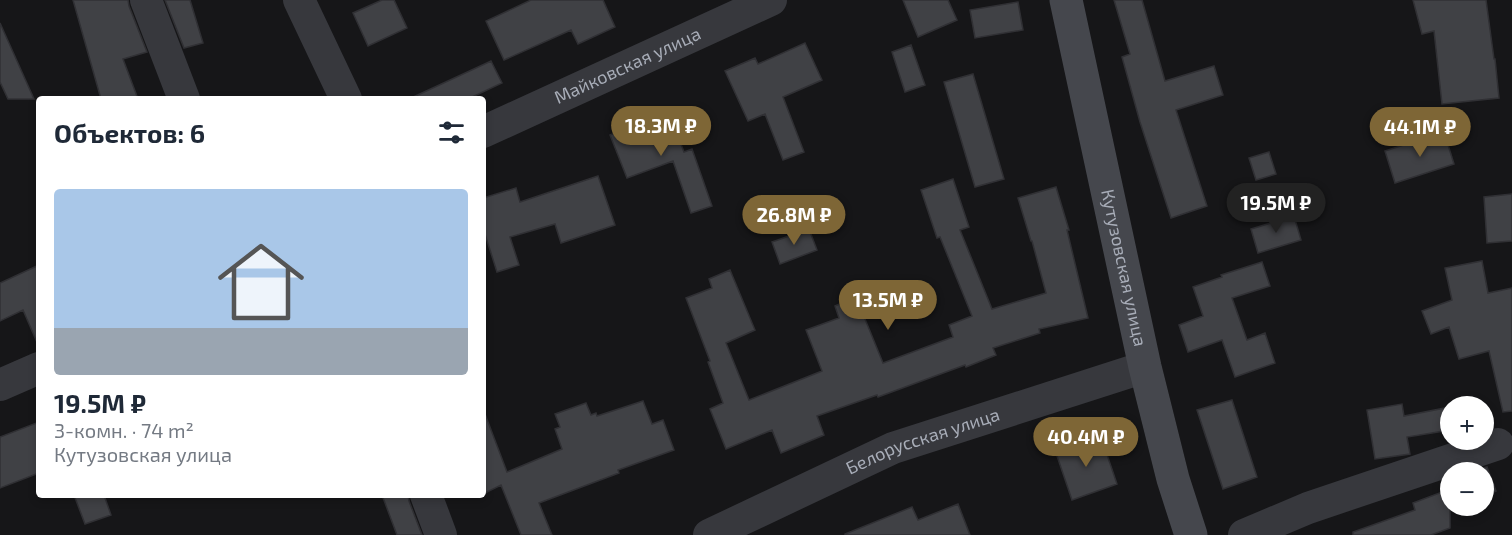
<!DOCTYPE html>
<html lang="ru">
<meta charset="utf-8">
<style>
body{margin:0;font-family:"Exo 2",sans-serif;background:#f6f6f7;color:#1f2937;height:100vh;display:flex;flex-direction:column;font-size:22px;white-space:nowrap}
*{box-sizing:border-box;margin:0}
p{font-size:20px;color:#747a83}
.icon{flex:none;width:33px;height:33px;fill:none;stroke:currentColor;stroke-width:2;stroke-linecap:round;stroke-linejoin:round}
.map{position:relative;flex:1;overflow:hidden}
.drawer{position:absolute;left:36px;top:96px;width:450px;height:402px;display:flex;flex-direction:column;background:#fff;border-radius:6px;box-shadow:0 3px 9px #0003}
.drawer>*{flex:none}
.controls{position:absolute;left:1440px;top:396px;display:grid;gap:12px}
.controls a{display:grid;place-items:center;width:54px;height:54px;border-radius:50%;background:#fff;box-shadow:0 3px 9px #0003;font-size:30px}
.price{position:absolute;translate:-50% -51px;padding:0 14px;border-radius:21px;background:#7e6636;color:#fff;font-size:20px;line-height:39px;filter:drop-shadow(0 2px 3px #0008)}
.price::after{content:'';position:absolute;left:50%;top:36px;width:18px;height:14px;margin-left:-9px;background:inherit;clip-path:polygon(0 0,100% 0,50% 100%)}
.price.selected{background:#222;color:#fff}
ul{padding:0;list-style:none}
li{display:grid;align-content:center;gap:12px;height:318px;padding:0 18px}
li span{display:grid;place-items:center;height:186px;border-radius:6px;color:#555}
li>.icon{margin-inline-start:auto}
span .icon{width:108px;height:108px;fill:#fffc;stroke-width:1}
li b{font-size:26px}
h2{display:flex;justify-content:space-between;align-items:center;height:72px;padding:0 18px;font-size:26px}
.map>svg:first-child{display:block}
.building{fill:#404145;stroke:#303034;stroke-width:1.5}
.lines{fill:none;stroke-linecap:round;stroke-linejoin:round}
.street{stroke:#37383d;stroke-width:32}
.secondary{stroke:#45474d;stroke-width:33}
.labels{text-anchor:middle;stroke-width:4.5;stroke-linejoin:round;paint-order:stroke}
.street-label{font-size:18px;fill:#a8adb8;stroke:#111113}
</style>
<div class="map">
<svg width="1512" height="535" viewBox="0 0 1512 535">
<rect width="100%" height="100%" fill="#161618"/>
<path class="building" d="M73,0H128L129,6L147,52L123,59L138,99H101Z
M165,0H190L203,43L184,48Z
M382,0H394L407,28L368,46L353,13Z
M531,0H603L615,27L578,44L571,30L504,60L486,21Z
M903,0H948L957,20L918,37Z
M1114,0H1142L1165,81L1214,66L1223,95L1176,110L1207,206L1171,218L1140,122L1122,57L1130,54Z
M1413,0H1486L1494,59H1495L1499,98L1442,104L1434,31L1422,34Z
M1018,2L1023,30L975,38L970,10Z
M0,23L34,99H8L0,82Z
M805,43L822,80L783,97L804,152L783,160L765,114L748,121L725,71L755,58L758,64Z
M911,45L925,85L905,92L892,52Z
M491,61L502,83L468,99H409Z
M973,74L1004,179L975,187L944,82Z
M669,113L684,152L692,149L712,206L691,213L673,161L627,178L610,135Z
M1444,132L1454,164L1395,183L1385,151Z
M1269,152L1276,174L1256,180L1249,158Z
M598,176L615,225L561,243L555,224L510,237L519,265L497,272L483,228V198L516,188L520,202Z
M953,179L969,227L960,230L992,309L1046,293L1032,241H1031L1018,198L1056,187L1069,230H1067L1088,318L1039,329L1040,333L993,348L996,355L966,367L965,365L878,397L877,395L817,416L824,435L781,453L772,430L726,449L710,409L723,403L708,362L710,361L686,298L712,288L709,279L730,270L755,330L726,343L749,400L822,371L806,330L839,318L835,306L856,297L883,363L953,337L949,325L972,316L940,237L937,238L921,190Z
M1512,194V241L1487,243L1484,197Z
M1294,216L1301,240L1258,253L1251,229Z
M809,229L817,250L780,264L772,242Z
M1482,261L1488,293L1512,288V411L1503,412L1489,351L1459,359L1449,327L1431,334L1422,311L1452,300L1445,268Z
M1262,262L1270,286L1232,298L1247,340L1265,333L1275,363L1235,377L1222,340L1188,352L1179,325L1203,316L1193,287L1222,277L1221,275Z
M39,265V347L23,310L0,321V283Z
M1232,400L1257,477L1223,489L1197,410Z
M643,401L652,424L663,420L674,450L618,470L619,473L539,503L552,535H521L501,485L483,494V414H485L507,472L562,449L555,429L560,427L555,414L586,403L591,415L596,413L597,416Z
M1402,404L1404,416L1450,407V430L1407,437L1410,454L1375,459L1367,410Z
M39,422V473L0,488V437Z
M1101,437L1117,484L1072,500L1056,453Z
M1487,467L1496,491L1484,496V472H1470Z
M1450,489V528L1431,535H1353V532L1415,510L1413,503Z
M74,495H104L111,515L85,524Z
M382,495H408L409,501L422,535H397Z
M958,504L970,535H845V534L912,507L918,520Z"/>
<g class="lines">
<g class="street">
<path d="M146,0L184,99"/>
<path d="M299,0L346,99"/>
<path id="s1" d="M483,132L771,0"/>
<path d="M0,385L39,368"/>
<path d="M426,495L441,535"/>
<path id="s2" d="M709,535L893,448L1145,367"/>
<path d="M1244,535L1308,508L1498,444"/>
</g>
<path class="secondary" id="s3" d="M1066,0L1145,367L1173,479L1191,535"/>
</g>
<g class="labels">
<g class="street-label">
<text dy="6" stroke="none"><textPath href="#s1" startOffset="159">Майковская улица</textPath></text>
<text dy="6" stroke="none"><textPath href="#s3" startOffset="274">Кутузовская улица</textPath></text>
<text dy="6" stroke="none"><textPath href="#s2" startOffset="234">Белорусская улица</textPath></text>
</g>
</g>
</svg>
<div class="controls">
<a>+</a>
<a>−</a>
</div>
<b class="price" style="left:661px;top:157px">18.3M ₽</b>
<b class="price" style="left:1420px;top:158px">44.1M ₽</b>
<b class="price selected" style="left:1276px;top:234px">19.5M ₽</b>
<b class="price" style="left:794px;top:246px">26.8M ₽</b>
<b class="price" style="left:888px;top:331px">13.5M ₽</b>
<b class="price" style="left:1086px;top:468px">40.4M ₽</b>
<section class="drawer">
<h2>Объектов: 6<svg class="icon" aria-label="filters" viewBox="0 0 24 24"><path d="M4 7h16M4 17h16"/><circle cx="9" cy="7" r="2"/><circle cx="15" cy="17" r="2"/></svg></h2>
<ul>
<li><span style="background:linear-gradient(#a9c7e8 75%,#9aa5b1 0)"><svg class="icon" aria-label="home" viewBox="0 0 24 24"><path d="M3 11l9-7 9 7M6 9v11h12V9"/></svg></span><div><b>19.5M ₽</b><p>3-комн. · 74 m²</p><p>Кутузовская улица</p></div></li>
</ul>
</section>
</div>
